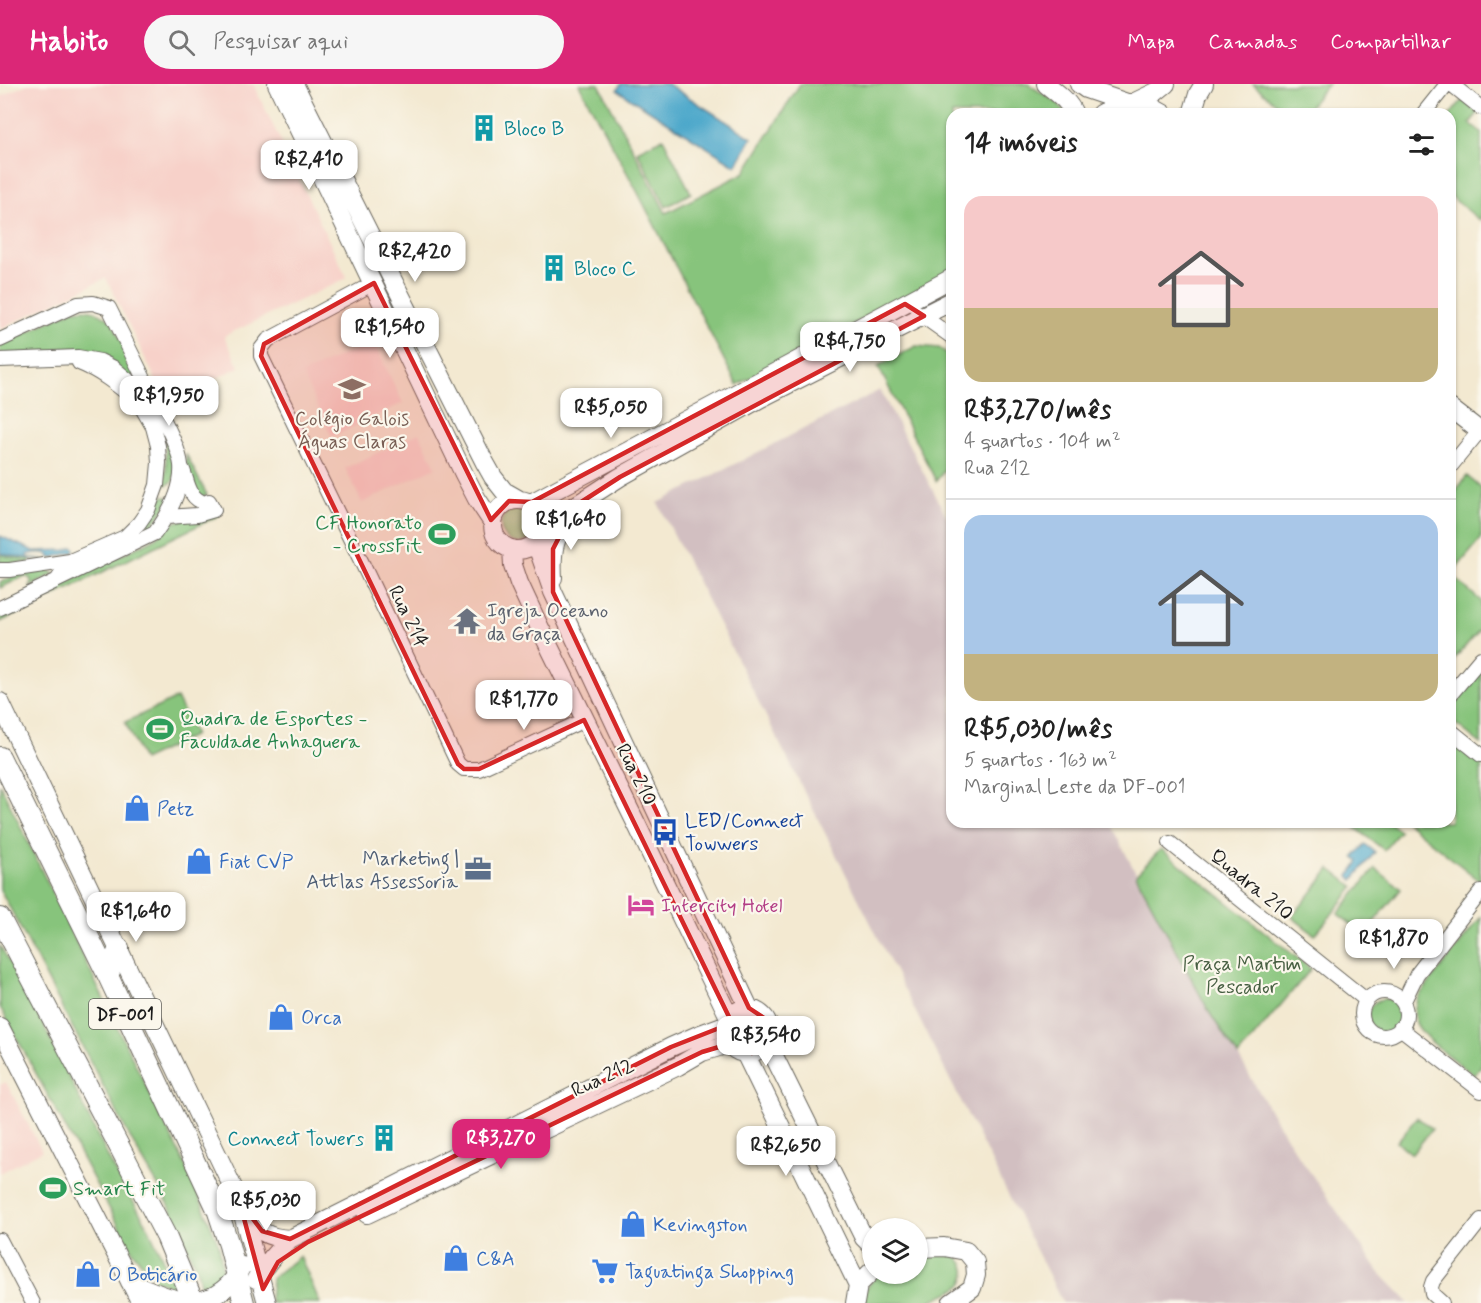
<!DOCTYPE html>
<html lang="pt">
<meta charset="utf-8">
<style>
body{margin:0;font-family:Mynerve,sans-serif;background:#f6f6f6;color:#222;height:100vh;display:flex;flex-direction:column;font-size:22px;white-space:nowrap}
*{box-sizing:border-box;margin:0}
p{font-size:20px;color:#767676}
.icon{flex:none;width:33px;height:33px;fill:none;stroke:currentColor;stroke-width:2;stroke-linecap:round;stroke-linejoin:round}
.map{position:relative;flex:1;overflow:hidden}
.panel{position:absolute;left:946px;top:24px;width:510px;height:720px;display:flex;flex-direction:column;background:#fff;border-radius:18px;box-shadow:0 2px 4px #0004}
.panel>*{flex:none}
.tools{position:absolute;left:862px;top:1134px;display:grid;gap:12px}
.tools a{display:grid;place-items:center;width:66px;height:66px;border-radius:50%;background:#fff;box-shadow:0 2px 4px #0004;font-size:30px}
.price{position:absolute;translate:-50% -51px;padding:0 14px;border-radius:12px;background:#fff;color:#222;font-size:20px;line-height:39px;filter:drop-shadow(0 2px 3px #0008)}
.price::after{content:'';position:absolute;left:50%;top:36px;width:18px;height:14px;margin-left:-9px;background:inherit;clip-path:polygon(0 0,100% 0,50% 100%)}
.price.current{background:#db2777;color:#fff}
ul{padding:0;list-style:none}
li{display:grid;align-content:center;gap:12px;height:318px;padding:0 18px}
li+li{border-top:2px solid #e0e0e0}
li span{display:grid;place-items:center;height:186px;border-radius:18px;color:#555}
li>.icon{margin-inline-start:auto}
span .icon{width:108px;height:108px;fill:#fffc;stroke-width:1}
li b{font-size:26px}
h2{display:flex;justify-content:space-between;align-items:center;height:72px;padding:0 18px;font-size:26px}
header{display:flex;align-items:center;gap:36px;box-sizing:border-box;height:84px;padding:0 30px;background:#db2777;color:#fff}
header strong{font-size:28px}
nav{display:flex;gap:33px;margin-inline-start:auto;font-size:21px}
.search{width:420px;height:54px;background:#f6f6f6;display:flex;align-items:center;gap:15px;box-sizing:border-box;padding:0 21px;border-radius:33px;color:#767676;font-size:22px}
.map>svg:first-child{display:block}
.built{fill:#f7d1c9}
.industrial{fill:#d2bfc1}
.green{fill:#87c47b;stroke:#52704c;stroke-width:1.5}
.water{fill:#4da8cb;stroke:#346274;stroke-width:1.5}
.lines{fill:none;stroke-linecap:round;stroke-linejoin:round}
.minor-casing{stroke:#67645b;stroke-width:16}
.major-casing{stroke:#67645b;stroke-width:20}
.highway-casing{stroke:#67645b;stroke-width:22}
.minor{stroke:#fff;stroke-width:14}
.major{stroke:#fff;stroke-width:18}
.highway{stroke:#fff;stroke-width:20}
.marked{fill:#d62828;fill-opacity:0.2;stroke:#d62828;stroke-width:4.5;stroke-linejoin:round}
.labels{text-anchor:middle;stroke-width:4.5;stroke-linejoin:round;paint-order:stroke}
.shield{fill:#fbf7ec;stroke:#5f5e5a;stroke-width:1.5}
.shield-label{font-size:18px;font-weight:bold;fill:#1c1c1c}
.culture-label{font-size:20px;fill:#0d838f;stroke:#fbf7ec;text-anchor:start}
.education-label{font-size:20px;fill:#785e54;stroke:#fbf7ec}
.leisure-label{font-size:20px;fill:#27864d;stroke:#fbf7ec;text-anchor:start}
.worship-label{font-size:20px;fill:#5b616d;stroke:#fbf7ec;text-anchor:start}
.street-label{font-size:20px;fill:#1c1c1c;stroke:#fbf7ec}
.shop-label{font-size:20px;fill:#366cbe;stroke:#fbf7ec;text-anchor:start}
.transit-label{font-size:20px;fill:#164399;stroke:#fbf7ec;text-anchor:start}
.service-label{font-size:20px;fill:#4e5e75;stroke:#fbf7ec;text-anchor:end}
.hotel-label{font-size:20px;fill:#b23c85;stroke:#fbf7ec;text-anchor:start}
.park-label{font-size:20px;fill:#475f42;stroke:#fbf7ec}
</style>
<header>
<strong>Habito</strong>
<div class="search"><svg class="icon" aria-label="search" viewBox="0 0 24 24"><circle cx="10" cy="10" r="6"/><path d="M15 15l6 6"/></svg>Pesquisar aqui</div>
<nav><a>Mapa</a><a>Camadas</a><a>Compartilhar</a></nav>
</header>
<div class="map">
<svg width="1481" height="1219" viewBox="0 0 1481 1219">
<rect width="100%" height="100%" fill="#fbf7ec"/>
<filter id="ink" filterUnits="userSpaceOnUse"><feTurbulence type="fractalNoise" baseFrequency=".0167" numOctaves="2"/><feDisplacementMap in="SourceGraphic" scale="12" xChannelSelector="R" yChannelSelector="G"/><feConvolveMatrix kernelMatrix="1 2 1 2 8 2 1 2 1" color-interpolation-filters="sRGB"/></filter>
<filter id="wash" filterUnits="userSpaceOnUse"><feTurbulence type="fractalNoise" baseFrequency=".008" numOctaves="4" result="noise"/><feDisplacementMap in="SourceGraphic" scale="24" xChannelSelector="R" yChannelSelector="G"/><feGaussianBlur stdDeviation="1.35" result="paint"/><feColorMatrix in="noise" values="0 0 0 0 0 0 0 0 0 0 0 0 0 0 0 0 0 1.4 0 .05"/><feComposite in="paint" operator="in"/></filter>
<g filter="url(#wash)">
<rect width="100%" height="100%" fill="#f3e9d1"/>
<path class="built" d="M27,0H253L347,194L224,252L239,283L167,319L106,194L0,245V13Z
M373,257L403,319L332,353L302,290Z
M419,349L436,383L362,419L345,384Z
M6,998L42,1067L0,1089V1001Z"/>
<path class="industrial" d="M880,306L952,443V738H1109L1211,931L1238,972L1287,1055L1379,1188L1409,1219H1063L658,419Z"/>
<path class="green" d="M579,0H599L666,129L744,89L800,0H1028L1059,20L1065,30H952V188L737,301L638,109Z
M1253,0H1328L1303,30H1289Z
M1462,16L1478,29L1470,39L1481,48V137L1451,113L1450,31Z
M663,54L691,109L666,123L637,67Z
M84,225C96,226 103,230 112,238L149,311L74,267H56L0,272V261L73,226Z
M916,262L939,264L952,273V377L936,397L878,282Z
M165,350C169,362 186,400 164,401L166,386Z
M186,370L207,411L203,413L199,411L186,380Z
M1467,392L1481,404V455L1451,491L1481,517V544L1451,579V413Z
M163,412L168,413L169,416C159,435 154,441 135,452C143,442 157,430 158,417Z
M501 441a18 18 0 1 1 36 0a18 18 0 1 1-36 0Z
M215,427L218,432L0,538V531L152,456L165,447L172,439Z
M0,470L10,473L31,476L30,479H0Z
M46,484L54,490L30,503L31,500V496L28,493H23L0,504V498L6,496L18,489Z
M1481,582V660L1451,636L1450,620Z
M177,614L195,651L143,676L125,638Z
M1451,655L1481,679L1480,797L1406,738H1450Z
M0,700L118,945L191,1093L219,1161L224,1194L202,1208L197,1187L168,1119L133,1059L0,805Z
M1354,738H1388L1400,747L1384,766L1352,741Z
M1161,765L1311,885L1238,972L1211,931L1136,791Z
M1375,784L1401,805L1364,850L1338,830Z
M1330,785L1354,803L1315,851L1292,833Z
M1481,833V982L1474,991C1460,980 1419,953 1415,936C1413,928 1415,921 1418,913Z
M0,861L44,942L111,1079L147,1141L176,1204L155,1196L133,1168L0,923Z
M1368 932a17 17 0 1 1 34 0a17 17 0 1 1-34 0Z
M735 947a13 13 0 1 1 26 0a13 13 0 1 1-26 0Z
M1417,1033L1432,1045L1412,1070L1397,1058Z
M940,1170L957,1172L964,1181L966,1190L963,1200L954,1206L926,1219H860C862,1208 871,1198 878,1190H918V1172Z
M300,1172L320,1219H271L270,1215L272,1194Z"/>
<path class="water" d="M621,0H668L752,54L736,82L617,6Z
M0,452L34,467L66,466L73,463L75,465L74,468L50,474L49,471C44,467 33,469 27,471L30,474L44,475C29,475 15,473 0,469Z
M1365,760L1375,768L1353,796L1349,792L1358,779V776L1354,773Z"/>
</g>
<g filter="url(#ink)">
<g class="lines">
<defs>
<path id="minor" d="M1451,0L1481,24
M1423,30L1447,0
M374,199L268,256L261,265V272L363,481L458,680L464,685H479L584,636
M917,228L952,253
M0,256L78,220L93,219L109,224C125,256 141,288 156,320C164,337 179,363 181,381C183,405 169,430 155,449L0,524
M0,276L78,273L100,277L114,284L127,295L139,311V319L153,343L158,362L159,379L157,401L148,426L139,439L125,453L70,477L58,495
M79,279C102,288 118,302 138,318
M1450,383L1481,345
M167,433L197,431L214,426L209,417L205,419C189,415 188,399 183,386
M0,486H10L70,477
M1450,611L1481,574
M1450,646L1481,671
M1170,759L1366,916
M1362 930a22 22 0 1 1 44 0a22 22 0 1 1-44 0Z
M1403,919L1417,890L1481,808
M1400,944L1481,1007
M0,1156L33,1219
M1442,1219L1432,1210L1431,1203L1433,1197L1481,1136"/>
<path id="major" d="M277,0L464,390L477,415L493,439
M294,0L484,377L493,393L504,407L518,415
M1046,0C1057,9 1069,17 1074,30
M1079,0L1086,5L1127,19
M1135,18L1156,8L1166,0
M1100,30C1124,15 1140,15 1164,30
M1192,30L1198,10L1204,0
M1450,324L1481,348
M493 441a25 25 0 1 1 50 0a25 25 0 1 1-50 0Z
M531,419L952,194
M544,442L620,393L761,314L952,217
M536,459L553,508L749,924
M512,465L513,481L519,499L539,542L636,739L729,933
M553,494C551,463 555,453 572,427
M0,618L239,1116L267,1219
M725 947a22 22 0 1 1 44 0a22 22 0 1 1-44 0Z
M0,943L141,1219
M767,958L864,1154L873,1163
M745,969L858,1201
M246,1127C261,1148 263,1153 290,1155
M367,1130L678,982L702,968L729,960
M918,1164L944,1163L966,1167L975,1178L976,1191L972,1204L951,1219
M256,1195C266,1180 276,1167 290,1155L671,963L698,951L725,941
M130,1198C148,1205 175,1219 194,1217C216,1216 233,1200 242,1182
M855,1219L858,1201L873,1186"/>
<path id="highway" d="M0,673L108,892L217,1125L229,1161L244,1219
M0,834L166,1152L194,1219
M108,892L119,864"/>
</defs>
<use href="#minor" class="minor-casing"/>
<use href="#major" class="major-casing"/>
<use href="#highway" class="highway-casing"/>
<use href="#minor" class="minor"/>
<use href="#major" class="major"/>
<use href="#highway" class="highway"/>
</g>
</g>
<path class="marked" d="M374,199L491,436L509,417L532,418L905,220L924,232L620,393L575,422L553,465V508L749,924L767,936V958L752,969L729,960L702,968L308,1158L278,1178L263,1205L239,1116L262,1147L290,1155L671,963L732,939L584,636L479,685H464L458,680L261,272L264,260Z"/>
<defs>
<symbol id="building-bare" viewBox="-9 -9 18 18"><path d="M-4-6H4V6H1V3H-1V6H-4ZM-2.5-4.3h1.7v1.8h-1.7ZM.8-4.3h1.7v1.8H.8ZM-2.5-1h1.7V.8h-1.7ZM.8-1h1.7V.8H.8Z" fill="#0f9aa8" stroke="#fbf7ec" stroke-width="2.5" paint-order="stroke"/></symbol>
<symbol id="school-bare" viewBox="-9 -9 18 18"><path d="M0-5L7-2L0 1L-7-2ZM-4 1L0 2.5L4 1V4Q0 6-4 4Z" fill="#8d6e63" stroke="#fbf7ec" stroke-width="2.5" paint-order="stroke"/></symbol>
<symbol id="stadium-bare" viewBox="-9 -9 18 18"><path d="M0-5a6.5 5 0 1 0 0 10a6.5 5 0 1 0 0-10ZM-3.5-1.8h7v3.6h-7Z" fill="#2e9e5b" stroke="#fbf7ec" stroke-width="2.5" paint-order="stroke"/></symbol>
<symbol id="temple-bare" viewBox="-9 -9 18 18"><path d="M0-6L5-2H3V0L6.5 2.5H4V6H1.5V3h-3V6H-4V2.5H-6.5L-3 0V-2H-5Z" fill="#6b7280" stroke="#fbf7ec" stroke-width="2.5" paint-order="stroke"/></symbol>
<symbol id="shop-bare" viewBox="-9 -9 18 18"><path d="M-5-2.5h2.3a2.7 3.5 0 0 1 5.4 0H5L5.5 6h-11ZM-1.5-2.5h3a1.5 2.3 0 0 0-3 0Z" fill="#3f7fe0" stroke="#fbf7ec" stroke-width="2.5" paint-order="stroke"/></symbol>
<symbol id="bus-bare" viewBox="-9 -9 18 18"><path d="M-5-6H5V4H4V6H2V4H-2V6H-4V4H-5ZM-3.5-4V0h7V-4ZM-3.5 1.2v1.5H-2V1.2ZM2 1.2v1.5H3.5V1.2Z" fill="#1a4fb4" stroke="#fbf7ec" stroke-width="2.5" paint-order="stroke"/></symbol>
<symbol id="office-bare" viewBox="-9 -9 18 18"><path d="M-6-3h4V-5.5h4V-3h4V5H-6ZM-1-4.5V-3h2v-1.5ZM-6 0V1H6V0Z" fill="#5c6f8a" stroke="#fbf7ec" stroke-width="2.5" paint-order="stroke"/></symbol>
<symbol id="hotel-bare" viewBox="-9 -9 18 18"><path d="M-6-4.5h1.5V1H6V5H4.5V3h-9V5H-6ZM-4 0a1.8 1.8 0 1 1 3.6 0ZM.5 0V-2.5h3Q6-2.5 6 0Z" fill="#d1479c" stroke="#fbf7ec" stroke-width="2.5" paint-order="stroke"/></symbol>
<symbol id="supermarket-bare" viewBox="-9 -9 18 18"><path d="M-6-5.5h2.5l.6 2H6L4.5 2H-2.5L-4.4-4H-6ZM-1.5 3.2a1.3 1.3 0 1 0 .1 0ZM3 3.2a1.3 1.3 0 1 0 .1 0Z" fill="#3f7fe0" stroke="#fbf7ec" stroke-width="2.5" paint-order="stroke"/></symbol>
</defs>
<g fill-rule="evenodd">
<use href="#building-bare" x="465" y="25" width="38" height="38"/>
<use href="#building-bare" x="535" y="165" width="38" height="38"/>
<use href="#school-bare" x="333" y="286" width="38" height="38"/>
<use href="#stadium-bare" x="423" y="431" width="38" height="38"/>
<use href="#temple-bare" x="448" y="518" width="38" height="38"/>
<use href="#stadium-bare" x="141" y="626" width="38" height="38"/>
<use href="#shop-bare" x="118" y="705" width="38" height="38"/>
<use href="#bus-bare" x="646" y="729" width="38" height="38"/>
<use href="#shop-bare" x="180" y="758" width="38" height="38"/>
<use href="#office-bare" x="459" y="766" width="38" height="38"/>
<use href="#hotel-bare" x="622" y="802" width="38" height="38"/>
<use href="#shop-bare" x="262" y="914" width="38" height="38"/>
<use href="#building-bare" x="365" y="1035" width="38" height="38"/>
<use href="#stadium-bare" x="34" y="1085" width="38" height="38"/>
<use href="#shop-bare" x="614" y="1121" width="38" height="38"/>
<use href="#shop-bare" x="437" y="1155" width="38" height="38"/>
<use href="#supermarket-bare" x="586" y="1168" width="38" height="38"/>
<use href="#shop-bare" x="69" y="1171" width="38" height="38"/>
</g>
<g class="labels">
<rect class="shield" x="89" y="915" width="72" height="30" rx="4.5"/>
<g class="shield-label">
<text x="125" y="936">DF-001</text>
</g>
<g class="culture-label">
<text x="504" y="51">Bloco B</text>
<text x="574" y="191">Bloco C</text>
<text x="364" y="1061" text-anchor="end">Connect Towers</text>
</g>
<g class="education-label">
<text x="352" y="341">Colégio Galois<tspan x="352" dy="23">Águas Claras</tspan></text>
</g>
<g class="leisure-label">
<text x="422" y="445" text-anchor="end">CF Honorato<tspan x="422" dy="23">- CrossFit</tspan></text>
<text x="180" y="641">Quadra de Esportes -<tspan x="180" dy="23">Faculdade Anhaguera</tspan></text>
<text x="73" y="1111">Smart Fit</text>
</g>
<g class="worship-label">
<text x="487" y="533">Igreja Oceano<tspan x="487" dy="23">da Graça</tspan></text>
</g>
<g class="street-label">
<text transform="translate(409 532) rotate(64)" y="7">Rua 214</text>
<text transform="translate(637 690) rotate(63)" y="7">Rua 210</text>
<text transform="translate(1252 800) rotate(39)" y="7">Quadra 210</text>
<text transform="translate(602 993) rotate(-25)" y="7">Rua 212</text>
</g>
<g class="shop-label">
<text x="157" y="731">Petz</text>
<text x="219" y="784">Fiat CVP</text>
<text x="301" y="940">Orca</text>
<text x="653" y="1147">Kevingston</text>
<text x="476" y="1181">C&amp;A</text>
<text x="625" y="1194">Taguatinga Shopping</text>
<text x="108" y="1197">O Boticário</text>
</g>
<g class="transit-label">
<text x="685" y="743">LED/Connect<tspan x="685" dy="23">Towwers</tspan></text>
</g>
<g class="service-label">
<text x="458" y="781">Marketing |<tspan x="458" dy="23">Attlas Assessoria</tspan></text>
</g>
<g class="hotel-label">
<text x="661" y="828">Intercity Hotel</text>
</g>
<g class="park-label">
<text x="1242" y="886">Praça Martim<tspan x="1242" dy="23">Pescador</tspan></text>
</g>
</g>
</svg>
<div class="tools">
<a><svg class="icon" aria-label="layers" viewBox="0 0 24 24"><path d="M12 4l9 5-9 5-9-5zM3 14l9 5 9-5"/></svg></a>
</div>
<b class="price" style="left:309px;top:107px">R$2,410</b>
<b class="price" style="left:415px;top:199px">R$2,420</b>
<b class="price" style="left:390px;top:275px">R$1,540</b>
<b class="price" style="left:850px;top:289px">R$4,750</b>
<b class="price" style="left:169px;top:343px">R$1,950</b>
<b class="price" style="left:611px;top:355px">R$5,050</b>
<b class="price" style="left:571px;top:467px">R$1,640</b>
<b class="price" style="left:524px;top:647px">R$1,770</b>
<b class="price" style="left:136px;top:859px">R$1,640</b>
<b class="price" style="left:1394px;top:886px">R$1,870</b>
<b class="price" style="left:766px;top:983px">R$3,540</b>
<b class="price current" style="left:501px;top:1086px">R$3,270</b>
<b class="price" style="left:786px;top:1093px">R$2,650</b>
<b class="price" style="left:266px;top:1148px">R$5,030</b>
<section class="panel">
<h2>14 imóveis<svg class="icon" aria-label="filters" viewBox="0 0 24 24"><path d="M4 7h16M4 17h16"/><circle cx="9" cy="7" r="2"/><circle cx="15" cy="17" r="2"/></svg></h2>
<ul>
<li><span style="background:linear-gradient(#f6c9c9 60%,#c2b280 0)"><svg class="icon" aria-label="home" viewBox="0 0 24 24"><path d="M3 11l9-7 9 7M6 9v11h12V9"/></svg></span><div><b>R$3,270/mês</b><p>4 quartos · 104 m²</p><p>Rua 212</p></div></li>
<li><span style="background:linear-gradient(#a9c7e8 75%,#c2b280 0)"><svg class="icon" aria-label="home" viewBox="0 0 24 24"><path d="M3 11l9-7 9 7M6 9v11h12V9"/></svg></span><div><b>R$5,030/mês</b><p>5 quartos · 163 m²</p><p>Marginal Leste da DF-001</p></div></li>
</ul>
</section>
</div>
